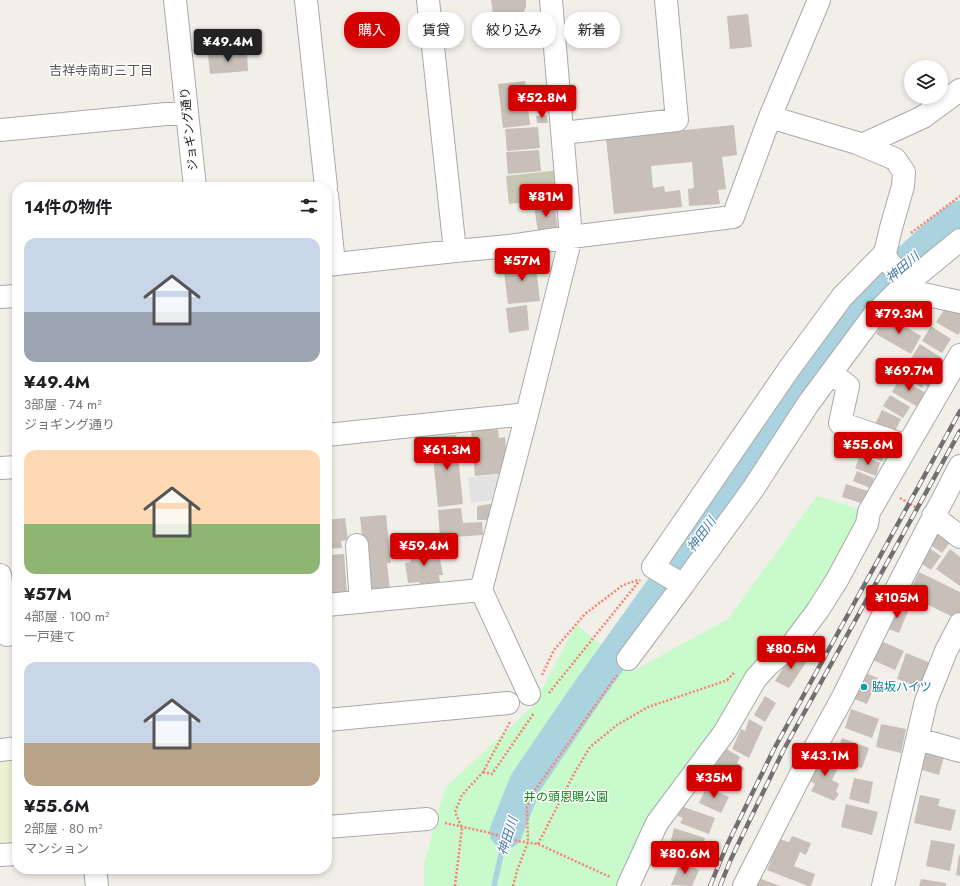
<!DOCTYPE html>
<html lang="ja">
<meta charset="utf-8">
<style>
body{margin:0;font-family:Jost,"Noto Sans JP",sans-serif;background:#f2f2f2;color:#202124;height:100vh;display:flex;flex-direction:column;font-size:15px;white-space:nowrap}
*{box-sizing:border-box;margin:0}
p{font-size:13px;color:#757577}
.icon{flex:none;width:22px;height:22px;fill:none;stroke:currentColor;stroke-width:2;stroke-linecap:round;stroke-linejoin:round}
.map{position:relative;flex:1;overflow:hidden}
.details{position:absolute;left:12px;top:182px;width:320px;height:692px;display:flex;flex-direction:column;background:#fff;border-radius:16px;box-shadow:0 2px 6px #0003}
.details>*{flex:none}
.guide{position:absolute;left:344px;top:12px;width:380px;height:36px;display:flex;gap:8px}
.fabs{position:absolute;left:904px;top:60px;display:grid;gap:8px}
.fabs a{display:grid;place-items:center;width:44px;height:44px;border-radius:50%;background:#fff;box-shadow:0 2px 6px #0003;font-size:20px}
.price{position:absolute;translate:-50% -34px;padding:0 9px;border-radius:4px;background:#d40000;color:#fff;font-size:13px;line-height:26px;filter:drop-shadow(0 1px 2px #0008)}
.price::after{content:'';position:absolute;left:50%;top:24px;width:12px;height:9px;margin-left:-6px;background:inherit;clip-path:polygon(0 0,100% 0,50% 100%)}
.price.active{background:#222;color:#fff}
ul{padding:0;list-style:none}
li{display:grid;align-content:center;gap:8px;height:212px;padding:0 12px}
li span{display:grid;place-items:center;height:124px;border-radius:12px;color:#555}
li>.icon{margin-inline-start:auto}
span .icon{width:72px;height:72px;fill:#fffc;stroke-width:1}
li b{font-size:17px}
h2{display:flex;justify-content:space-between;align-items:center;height:48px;padding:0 12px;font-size:17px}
.pill{padding:0 14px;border-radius:16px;background:#fff;box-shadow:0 2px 6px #0003;font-size:14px;line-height:36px}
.pill.active{background:#d40000;color:#fff}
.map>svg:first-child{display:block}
.construction{fill:#c7c7b4}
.farmland{fill:#eef0d5}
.park{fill:#c8facc}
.parking{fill:#e2e2e2}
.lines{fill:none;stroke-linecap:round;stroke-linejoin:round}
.stream{stroke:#aad3df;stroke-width:5.5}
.river{stroke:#aad3df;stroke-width:33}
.building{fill:#c7bfb8}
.minor-casing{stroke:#a9a9a9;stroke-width:24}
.path{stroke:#fa8072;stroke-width:2.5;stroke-dasharray:2 2;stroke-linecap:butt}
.minor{stroke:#fff;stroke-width:22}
.rail-casing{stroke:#707070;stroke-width:4.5}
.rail{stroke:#fff;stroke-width:3;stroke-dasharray:9;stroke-linecap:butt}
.culture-dot{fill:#0f9aa8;stroke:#fff;stroke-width:1.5}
.labels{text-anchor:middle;stroke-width:3;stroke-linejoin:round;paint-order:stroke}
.street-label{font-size:12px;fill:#222;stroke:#fff}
.culture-label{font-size:12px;fill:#0d838f;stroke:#fff;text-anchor:start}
.park-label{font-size:12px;fill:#0c8416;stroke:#fff}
.neighbourhood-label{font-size:13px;fill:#555;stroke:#fff}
.water-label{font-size:13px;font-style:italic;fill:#4a7aab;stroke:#fff}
</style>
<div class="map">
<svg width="960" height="886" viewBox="0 0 960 886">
<rect width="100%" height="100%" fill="#f2efe9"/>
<path class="construction" d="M560,170L563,198L509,204L506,176Z"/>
<path class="farmland" d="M17,755V847L0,848V757Z"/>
<path class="park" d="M817,496L850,506L862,512L840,566L625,886H424V864L445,788L534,705L576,624L633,671L728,619Z"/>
<path class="parking" d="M504,474L497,499L471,503L468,478Z"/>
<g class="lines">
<path class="stream" d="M494,886L506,832"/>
<path class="river" d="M506,832L526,782L586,694L758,454L847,324L879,287L940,232L960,217"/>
</g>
<path class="building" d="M491,0H526V7L521,17L523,32L496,35Z
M748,14L752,47L730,49L727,16Z
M247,52L248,71L210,74L208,55Z
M525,81L530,125L503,128L498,84Z
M547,115L548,123H537L536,116Z
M734,125L737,155L722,157L726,189L718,190L720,204L689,206L688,189L694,188L692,162L651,166L653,188L664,186L665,192L680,190L682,207L614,214L606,138Z
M538,127L540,148L507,151L505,129Z
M539,150L541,171L508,174L506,152Z
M554,203L558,229L538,232L534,206Z
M535,259L540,301L508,304L503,263Z
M527,305L529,330L509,333L506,308Z
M947,305L960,313V332L958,335L936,322Z
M887,316L921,336L911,354L876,334Z
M931,326L951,339L942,353L922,341Z
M920,344L942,358L935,369L922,361L919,365L910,360Z
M910,362L935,379L929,388L924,384L922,388L902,374Z
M900,378L926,393L918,407L892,392Z
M890,395L910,407L903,418L883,406Z
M882,410L901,419L894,433L875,424Z
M498,429L499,438L505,437L508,473L475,476L471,431Z
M456,435L463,504L438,507L431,437Z
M866,441L886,448L882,461L861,454Z
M860,455L880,463L876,476L855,468Z
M857,471L874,478L870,488L853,481Z
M846,484L868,491L864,504L842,497Z
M496,503L491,520H477V506Z
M461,508L463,523L482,522L483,535L440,538L438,510Z
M386,515L391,563H387L390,590L368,592L360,517Z
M345,518L348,540L341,541L342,548L327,549V520Z
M937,532L951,541L942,553L929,544Z
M925,545L941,556L931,570L915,559Z
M434,547L435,554H439L443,575H439L440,582L420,585L419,582L408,583L405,563L411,562L410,551Z
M950,549L960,557V586L936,569Z
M344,554L347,593L328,594L327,583V555Z
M919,572L960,592V613L957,619L908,595Z
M17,587V612H13L10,588Z
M895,605L909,609L899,633L884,627Z
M881,641L904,651L895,670L873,660Z
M793,652L807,661L789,688L775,681Z
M906,653L931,663L922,688L897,679Z
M861,671L878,678L867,704L850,697Z
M765,696L776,703L765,722L754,715Z
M851,709L879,719L872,738L845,728Z
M749,719L763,727L749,758L732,749L741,729L745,731Z
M881,724L906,729L901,753L876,747Z
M842,738L869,748L862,768L850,765L851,762L840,758L841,754L836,753Z
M725,748L740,757L737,763L744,768L732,787L710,775Z
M925,750L944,756L939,775L919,769Z
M822,752L841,762L832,780L839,784L836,792L839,794L834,801L811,791L815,784L808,780Z
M854,778L873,782L869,804L849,799Z
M708,784L719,790L718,792L729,797L721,813L699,803Z
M920,795L940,799L938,806L956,810L951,831L914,823Z
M846,804L878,812L872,835L841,827Z
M681,806L715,818L709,834L680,823L683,818L678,816Z
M674,828L705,838L697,858L669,848Z
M792,836L811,843L806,855L800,852L794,866L815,874L811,886H808L767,870L779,839L789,842Z
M931,840L955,844L950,871L926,866Z
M959,855H960V876L956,875Z
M681,861L699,870L692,886L671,885Z
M759,878L780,886H756Z
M921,879L946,883V886H919Z"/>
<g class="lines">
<defs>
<path id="minor" d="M175,0L195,187
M306,0L326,187
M428,0L455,251
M770,117L857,143L895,159L904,172L903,186L891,228L885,253L887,260L908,283
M0,130L187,112
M563,133L677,120L666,0
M862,145L923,117L960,90
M327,195L334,264
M327,265L455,251L509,246L571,237L733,217L770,117L819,0
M900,289L960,302
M0,297L17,296
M831,373L848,386L840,423L907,446
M327,435L527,414
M0,468L17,467
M933,516L960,537
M357,545L361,602
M0,575L7,635
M683,585L753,489L808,404L874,315L900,289L960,240
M327,605L481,590
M628,659L683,585L653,567L789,369L842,297L885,253
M529,694L481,590L527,414L571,237L551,0
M327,720L508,703
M918,739L960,751
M0,750L17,748
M327,827L427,819
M0,855L17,854
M95,869L97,886
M628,886L657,823L724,733L756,678L768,665L791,646L818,610L837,580L867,524L869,512L960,355
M744,886L805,766L843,697L887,607L960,466
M883,886L926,701L946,651L960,624"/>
</defs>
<use href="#minor" class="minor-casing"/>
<path class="path" d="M911,233L960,196
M900,498L917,508
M542,675L554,650L585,614L623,585L638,580
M727,680L734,673
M549,693L640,580
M483,772L492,774L534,713
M445,823L486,832L517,841L538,844L610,877
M538,844L575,772L590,747L617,725L648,707L728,680
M455,886L462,828L455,812L462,795L483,772L510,722
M513,886L517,871L528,842L527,807L533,793L617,675"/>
<use href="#minor" class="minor"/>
<defs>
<path id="rail" d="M710,886L727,845L774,749L960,411
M720,886L731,859L783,751L960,431"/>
</defs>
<use href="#rail" class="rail-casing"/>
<use href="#rail" class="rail"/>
</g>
<circle class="culture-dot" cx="864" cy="687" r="4"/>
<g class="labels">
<g class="street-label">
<text transform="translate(189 129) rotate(-96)" y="4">ジョギング通り</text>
</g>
<g class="culture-label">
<text x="872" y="691">脇坂ハイツ</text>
</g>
<g class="park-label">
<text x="566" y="801">井の頭恩賜公園</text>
</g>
<g class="neighbourhood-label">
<text x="101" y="75">吉祥寺南町三丁目</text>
</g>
<g class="water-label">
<text transform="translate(902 267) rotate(-41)" y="5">神田川</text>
<text transform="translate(701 534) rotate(-54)" y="5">神田川</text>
<text transform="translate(507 836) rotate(-73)" y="5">神田川</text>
</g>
</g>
</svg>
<div class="fabs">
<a><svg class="icon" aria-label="layers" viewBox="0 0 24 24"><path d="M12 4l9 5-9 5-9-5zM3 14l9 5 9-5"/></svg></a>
</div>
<b class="price active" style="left:228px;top:63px">¥49.4M</b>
<b class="price" style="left:542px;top:119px">¥52.8M</b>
<b class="price" style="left:546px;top:218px">¥81M</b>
<b class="price" style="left:522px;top:282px">¥57M</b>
<b class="price" style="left:899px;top:335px">¥79.3M</b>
<b class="price" style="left:909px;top:392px">¥69.7M</b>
<b class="price" style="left:868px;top:466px">¥55.6M</b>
<b class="price" style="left:447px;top:471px">¥61.3M</b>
<b class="price" style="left:424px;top:567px">¥59.4M</b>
<b class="price" style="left:897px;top:619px">¥105M</b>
<b class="price" style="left:791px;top:670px">¥80.5M</b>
<b class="price" style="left:825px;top:777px">¥43.1M</b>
<b class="price" style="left:714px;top:799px">¥35M</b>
<b class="price" style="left:685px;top:875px">¥80.6M</b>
<div class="guide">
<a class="pill active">購入</a>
<a class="pill">賃貸</a>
<a class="pill">絞り込み</a>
<a class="pill">新着</a>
</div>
<section class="details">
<h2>14件の物件<svg class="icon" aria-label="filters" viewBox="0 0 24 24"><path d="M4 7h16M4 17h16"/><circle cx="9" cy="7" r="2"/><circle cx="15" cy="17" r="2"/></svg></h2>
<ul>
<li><span style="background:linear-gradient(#c9d6e8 60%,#9aa5b1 0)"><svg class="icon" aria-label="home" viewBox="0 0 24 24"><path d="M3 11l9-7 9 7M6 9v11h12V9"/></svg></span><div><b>¥49.4M</b><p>3部屋 · 74 m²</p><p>ジョギング通り</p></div></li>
<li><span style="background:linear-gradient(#ffd9b3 60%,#8fb573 0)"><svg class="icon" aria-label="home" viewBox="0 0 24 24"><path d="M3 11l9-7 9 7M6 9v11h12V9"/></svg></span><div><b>¥57M</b><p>4部屋 · 100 m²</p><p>一戸建て</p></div></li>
<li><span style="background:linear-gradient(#c9d6e8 65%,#b9a48a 0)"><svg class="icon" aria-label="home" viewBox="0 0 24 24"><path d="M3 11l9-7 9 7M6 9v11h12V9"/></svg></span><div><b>¥55.6M</b><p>2部屋 · 80 m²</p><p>マンション</p></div></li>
</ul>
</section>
</div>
